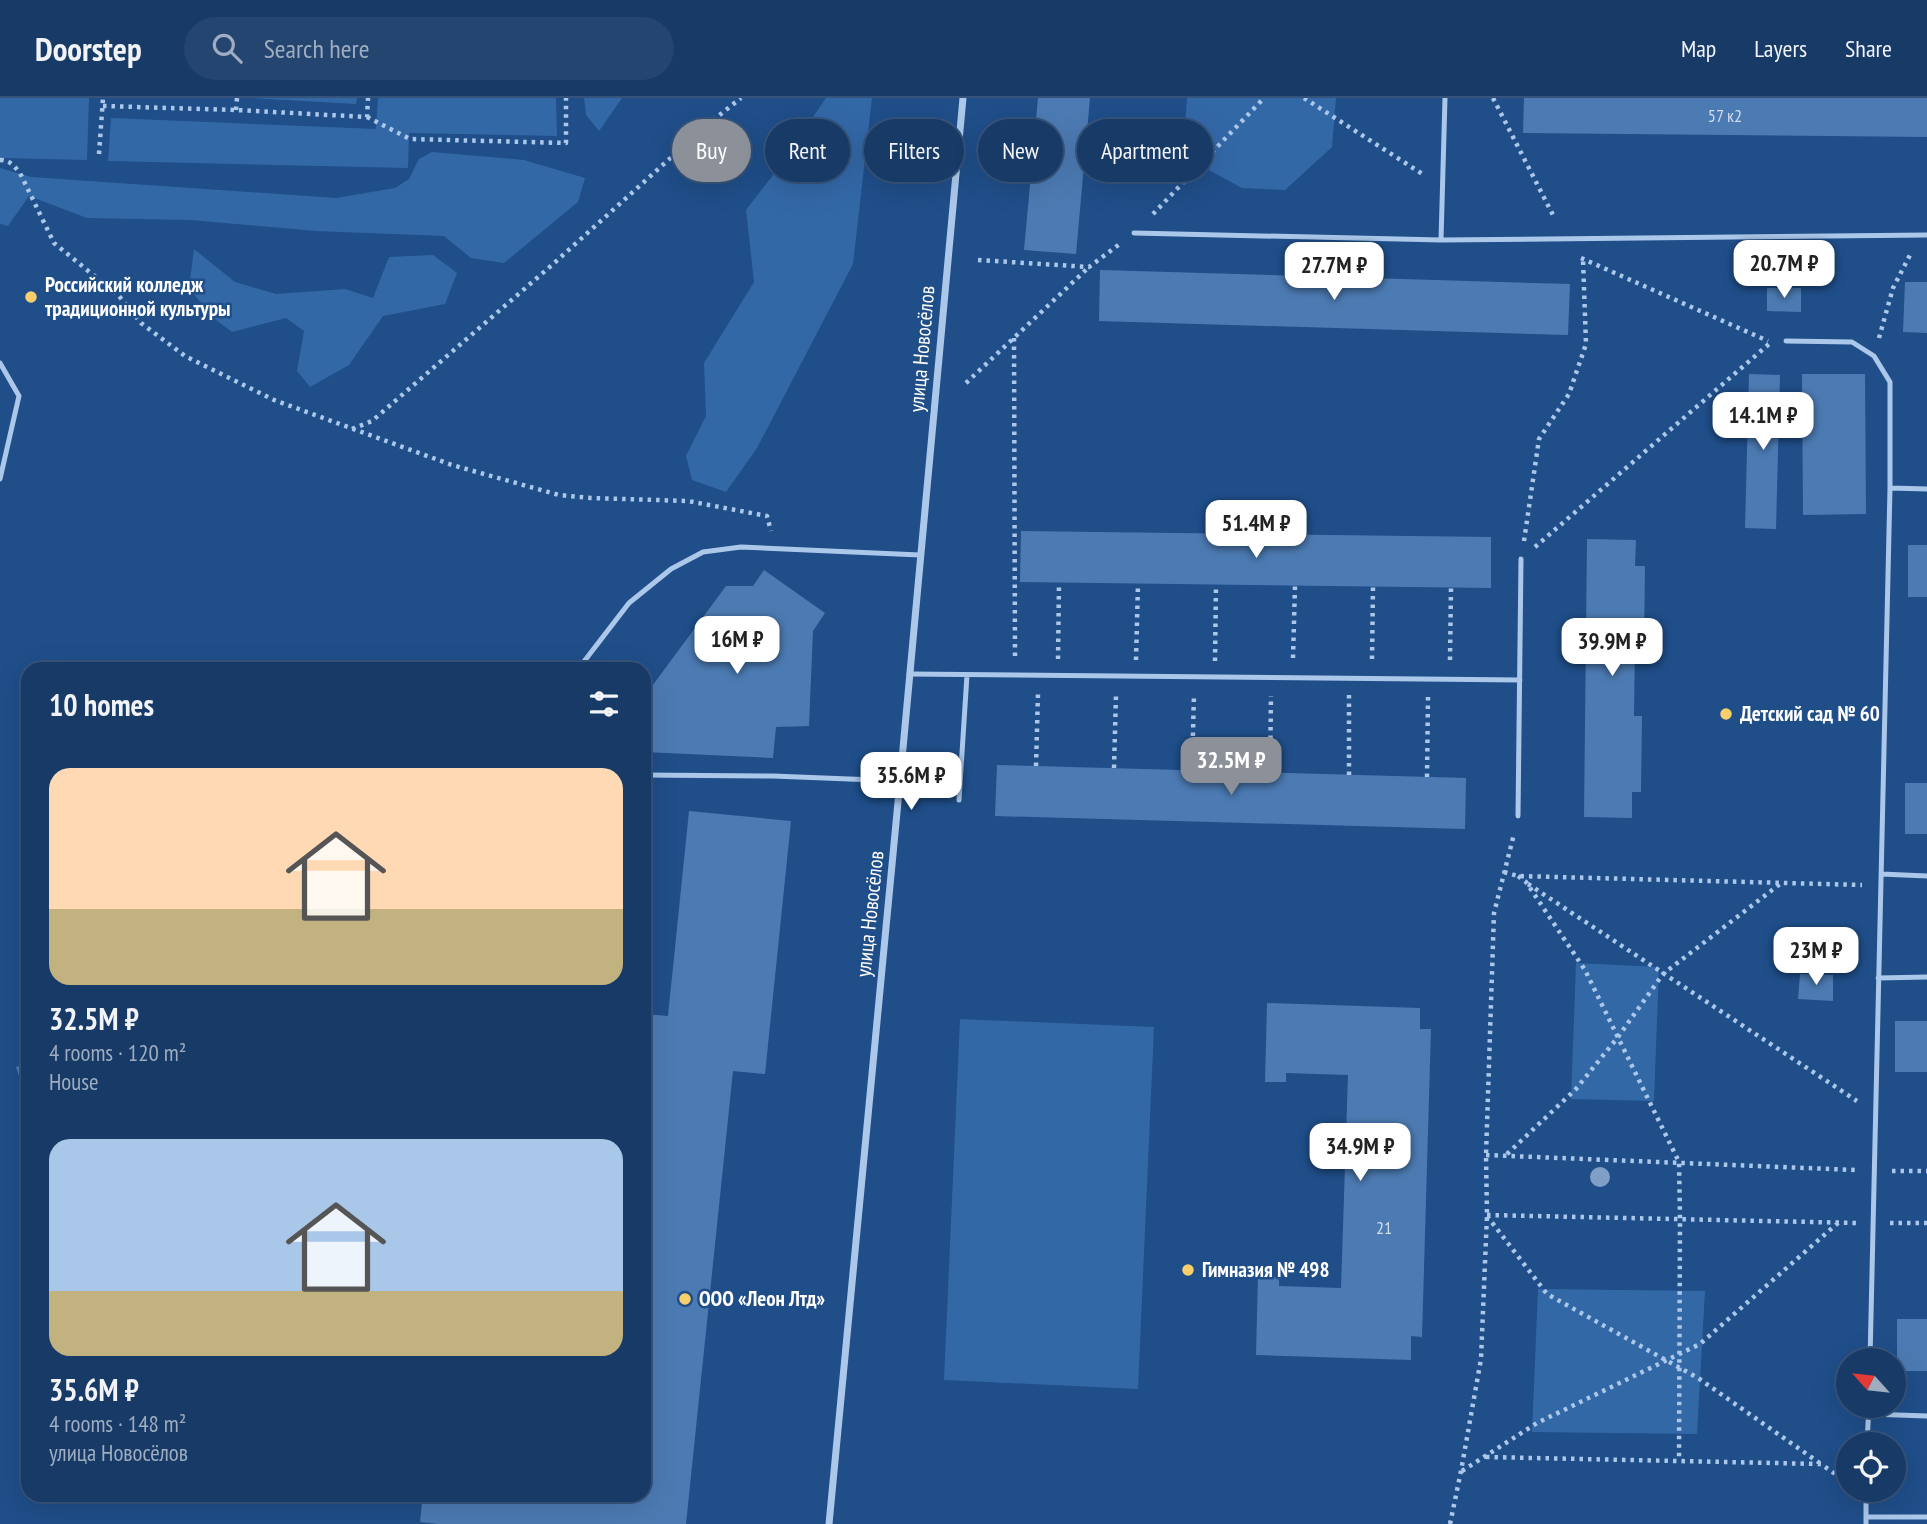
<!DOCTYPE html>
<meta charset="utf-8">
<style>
body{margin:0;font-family:"PT Sans Narrow",sans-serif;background:#244570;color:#f1f3f6;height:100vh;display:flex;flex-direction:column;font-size:26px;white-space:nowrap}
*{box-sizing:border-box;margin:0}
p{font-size:23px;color:#9eadc0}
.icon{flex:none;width:38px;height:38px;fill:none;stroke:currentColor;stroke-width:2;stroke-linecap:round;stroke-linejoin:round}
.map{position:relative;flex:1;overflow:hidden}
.panel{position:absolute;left:21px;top:564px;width:630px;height:840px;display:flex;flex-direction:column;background:#173a67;border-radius:21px;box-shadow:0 7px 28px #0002,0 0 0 2px #36547b}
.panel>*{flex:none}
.top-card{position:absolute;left:672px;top:21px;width:665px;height:63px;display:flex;gap:14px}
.needle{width:46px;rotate:297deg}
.fabs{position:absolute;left:1836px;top:1250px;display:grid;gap:14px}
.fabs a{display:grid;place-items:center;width:70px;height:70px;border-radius:50%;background:#173a67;box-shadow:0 7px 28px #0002,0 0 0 2px #36547b;font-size:35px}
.price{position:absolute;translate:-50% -60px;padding:0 16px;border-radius:14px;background:#fff;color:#222;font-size:23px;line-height:46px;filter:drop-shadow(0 2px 4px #0008)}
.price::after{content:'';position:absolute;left:50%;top:42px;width:21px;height:16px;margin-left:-10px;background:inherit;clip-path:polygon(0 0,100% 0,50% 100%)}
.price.selected{background:#8c9099;color:#fff}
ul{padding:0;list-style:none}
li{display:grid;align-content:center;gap:14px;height:371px;padding:0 28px}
li span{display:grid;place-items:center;height:217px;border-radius:21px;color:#555}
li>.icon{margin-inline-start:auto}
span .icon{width:126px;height:126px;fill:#fffc;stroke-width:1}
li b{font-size:30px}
h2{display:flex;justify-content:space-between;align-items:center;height:84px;padding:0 28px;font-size:30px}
.tag{padding:0 24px;border-radius:32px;background:#173a67;box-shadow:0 7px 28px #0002,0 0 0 2px #36547b;font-size:24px;line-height:63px}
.tag.selected{background:#8c9099;color:#fff}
header{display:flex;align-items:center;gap:42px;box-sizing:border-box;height:98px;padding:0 35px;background:#173a67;border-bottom:2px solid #36547b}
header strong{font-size:33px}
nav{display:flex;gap:38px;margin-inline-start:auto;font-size:24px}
.search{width:490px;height:63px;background:#244570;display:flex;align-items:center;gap:18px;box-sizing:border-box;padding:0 24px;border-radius:38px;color:#9eadc0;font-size:26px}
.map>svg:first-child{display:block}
.green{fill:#3368a7}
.building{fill:#4c7bb3}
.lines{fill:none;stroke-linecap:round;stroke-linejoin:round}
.path{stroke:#abc8eb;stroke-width:4.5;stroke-dasharray:3.5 5;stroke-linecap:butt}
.service{stroke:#abc8eb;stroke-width:5}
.minor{stroke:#abc8eb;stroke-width:7}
.tree{fill:#809fc6}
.poi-dot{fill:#f9cf6b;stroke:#1f4e89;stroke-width:2.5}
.labels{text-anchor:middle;stroke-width:5;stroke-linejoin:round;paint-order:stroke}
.number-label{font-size:18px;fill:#d2deec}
.poi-label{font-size:21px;font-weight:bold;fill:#fff;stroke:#1f4e89;text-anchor:start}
.street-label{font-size:21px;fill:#fff;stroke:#1f4e89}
</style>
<header>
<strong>Doorstep</strong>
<div class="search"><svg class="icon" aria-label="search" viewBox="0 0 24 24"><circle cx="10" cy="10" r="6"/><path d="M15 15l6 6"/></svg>Search here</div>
<nav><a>Map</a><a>Layers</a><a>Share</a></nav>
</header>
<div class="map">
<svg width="1927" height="1426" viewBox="0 0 1927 1426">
<rect width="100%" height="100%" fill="#1f4e89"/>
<path class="green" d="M0,0H89L87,62L0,60Z
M251,0H357L356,6Z
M378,0H556L557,38L409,35L408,70L108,63L111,20L376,31Z
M584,0H622L599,33L586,17Z
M826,0H872L853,166L757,350L726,394L692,382L686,358L706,318L704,265L754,184L746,112L776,73Z
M1187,0H1336L1332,49L1285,92L1242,90L1183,58Z
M432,54L524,62L585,80L578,104L504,165L471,160L444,138L316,133L190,122L87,120L29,98L8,128L0,126V70L31,79L336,100L395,90L409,81L419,61Z
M194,151L235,184L276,196L345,191L373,200L389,159L433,157L457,175L445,206L383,218L349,267L310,289L297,273L304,233L286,220L232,234L212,219L189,190Z
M1576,865L1659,869L1654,1003L1571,1001Z
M960,921L1154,929L1138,1291L944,1282Z
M1538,1191L1705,1193L1697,1336L1532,1334Z"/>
<path class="building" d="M1038,0H1090L1076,156L1024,152Z
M1524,0H1927V39L1523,35Z
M1100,172L1570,186L1568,237L1099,223Z
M1905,184H1927V235L1903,234Z
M1767,190H1801V214L1767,213Z
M1749,276L1780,277L1776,431L1745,430Z
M1802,276H1865L1866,416L1803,417Z
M1021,433L1491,439V490L1020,484Z
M1587,441L1636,442L1635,468H1645L1644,545H1635L1634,618H1642L1641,694H1632V720L1584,719Z
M1908,447H1927V499H1908Z
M764,472L825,515L813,533L809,628L776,629L773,660L644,654V599L726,488H753Z
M997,667L1466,680L1465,731L995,718Z
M1905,685H1927V736H1905Z
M689,713L791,723L765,976L733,973L686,1426H438L420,1424L423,1396H644V916L668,918Z
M1800,876L1833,877V903L1798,901Z
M1267,905L1420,910V931H1431L1422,1239L1411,1238V1262L1256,1257L1258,1178L1279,1179V1188L1341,1190L1348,977L1286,975V984H1265Z
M1895,923H1927V974H1895Z
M28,965V1004L16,969Z
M1897,1221H1927V1273H1897Z"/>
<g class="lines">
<path class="path" d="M1304,0L1424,77
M1493,0L1555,121
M103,8L236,12L367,19L368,0
M236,12L237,0
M367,19L410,41L566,45V0
M99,56L103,0
M0,62C10,62 14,68 20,75L54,145L119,198L141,225L185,258L274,302L452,367L559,397L591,400L688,403L767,418L771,433
M1153,116L1264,0
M1581,160L1768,243
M978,162L1089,169L1121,145
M1014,240L1015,559
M1879,240L1893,190L1910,157
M966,285L1089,169
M352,331L372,323L552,167L707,27L741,0
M1524,443L1539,341L1569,296L1586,246L1583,162
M1535,449L1769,246
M1293,560L1295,488
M1058,561L1059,485
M1372,561L1373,489
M1136,562L1138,486
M1450,562L1451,489
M1215,563L1216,487
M1036,668L1038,595
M1114,670L1116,597
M1192,672L1194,596
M1270,675L1271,598
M1349,677V597
M1427,679L1428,599
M1504,774L1518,778L1862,787
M1518,778L1526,784L1585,872L1679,1064L1680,1120L1679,1362
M1528,786L1857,1003
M1507,1056L1576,991L1618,939L1663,876L1780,786
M1486,1057L1855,1072
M1892,1073H1927
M1487,1117L1857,1125
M1487,1118L1547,1196L1698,1280L1821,1366
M1890,1125H1927
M1486,1359L1821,1366L1848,1385
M1462,1373L1537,1325L1700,1246L1839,1124
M1450,1426L1461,1373L1481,1261L1487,1117L1486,1057L1494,815L1514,736"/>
<path class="service" d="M1445,0L1441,142L1927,137
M1134,135L1441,142
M1786,243L1852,244L1874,258L1890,284V390L1870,1262
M0,265L19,298L0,381
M1890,390L1927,391
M579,570L629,505L671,471L703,454L741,449L920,457
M909,576L1520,582
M644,677L773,678L900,683
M959,702L967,577
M1518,718L1521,461
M1881,776L1927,778
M1878,880L1927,879
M1868,1316L1927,1318
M1867,1346L1869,1307
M1866,1419H1927
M1866,1426V1391"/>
<path class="minor" d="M829,1426L900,683L963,0"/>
</g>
<circle class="tree" cx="1600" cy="1079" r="10"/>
<g class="poi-dot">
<circle cx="31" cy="199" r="7"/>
<circle cx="1726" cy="616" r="7"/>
<circle cx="1188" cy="1172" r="7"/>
<circle cx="685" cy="1201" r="7"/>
</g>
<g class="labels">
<g class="number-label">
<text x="1725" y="24">57 к2</text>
<text x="1384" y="1136">21</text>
</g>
<g class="poi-label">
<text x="45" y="194">Российский колледж<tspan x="45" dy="24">традиционной культуры</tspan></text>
<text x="1740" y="623">Детский сад № 60</text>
<text x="1202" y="1179">Гимназия № 498</text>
<text x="699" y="1208">ООО «Леон Лтд»</text>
</g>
<g class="street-label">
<text transform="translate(922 251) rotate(-85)" y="7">улица Новосёлов</text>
<text transform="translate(870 816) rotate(-84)" y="7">улица Новосёлов</text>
</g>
</g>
</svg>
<div class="fabs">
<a><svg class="needle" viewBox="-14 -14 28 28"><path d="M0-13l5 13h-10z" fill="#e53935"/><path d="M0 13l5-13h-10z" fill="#9eadc0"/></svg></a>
<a><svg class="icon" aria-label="locate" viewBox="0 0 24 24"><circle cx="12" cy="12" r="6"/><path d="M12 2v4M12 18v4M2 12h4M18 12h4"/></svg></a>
</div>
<b class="price" style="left:1784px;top:202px">20.7M ₽</b>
<b class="price" style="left:1334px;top:204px">27.7M ₽</b>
<b class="price" style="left:1763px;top:354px">14.1M ₽</b>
<b class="price" style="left:1256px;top:462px">51.4M ₽</b>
<b class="price" style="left:737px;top:578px">16M ₽</b>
<b class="price" style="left:1612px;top:580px">39.9M ₽</b>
<b class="price selected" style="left:1231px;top:699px">32.5M ₽</b>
<b class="price" style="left:911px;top:714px">35.6M ₽</b>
<b class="price" style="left:1816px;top:889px">23M ₽</b>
<b class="price" style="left:1360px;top:1085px">34.9M ₽</b>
<div class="top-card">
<a class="tag selected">Buy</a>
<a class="tag">Rent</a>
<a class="tag">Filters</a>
<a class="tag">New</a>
<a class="tag">Apartment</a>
</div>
<section class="panel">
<h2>10 homes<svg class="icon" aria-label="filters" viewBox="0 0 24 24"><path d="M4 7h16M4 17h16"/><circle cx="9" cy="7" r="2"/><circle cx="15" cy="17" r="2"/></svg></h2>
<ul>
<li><span style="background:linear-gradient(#ffd9b3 65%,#c2b280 0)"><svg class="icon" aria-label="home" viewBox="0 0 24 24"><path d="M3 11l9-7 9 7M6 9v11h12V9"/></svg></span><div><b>32.5M ₽</b><p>4 rooms · 120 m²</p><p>House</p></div></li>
<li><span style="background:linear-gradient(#a9c7e8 70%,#c2b280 0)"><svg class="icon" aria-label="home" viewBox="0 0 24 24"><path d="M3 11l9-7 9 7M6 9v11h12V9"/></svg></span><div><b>35.6M ₽</b><p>4 rooms · 148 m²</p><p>улица Новосёлов</p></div></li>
</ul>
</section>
</div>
